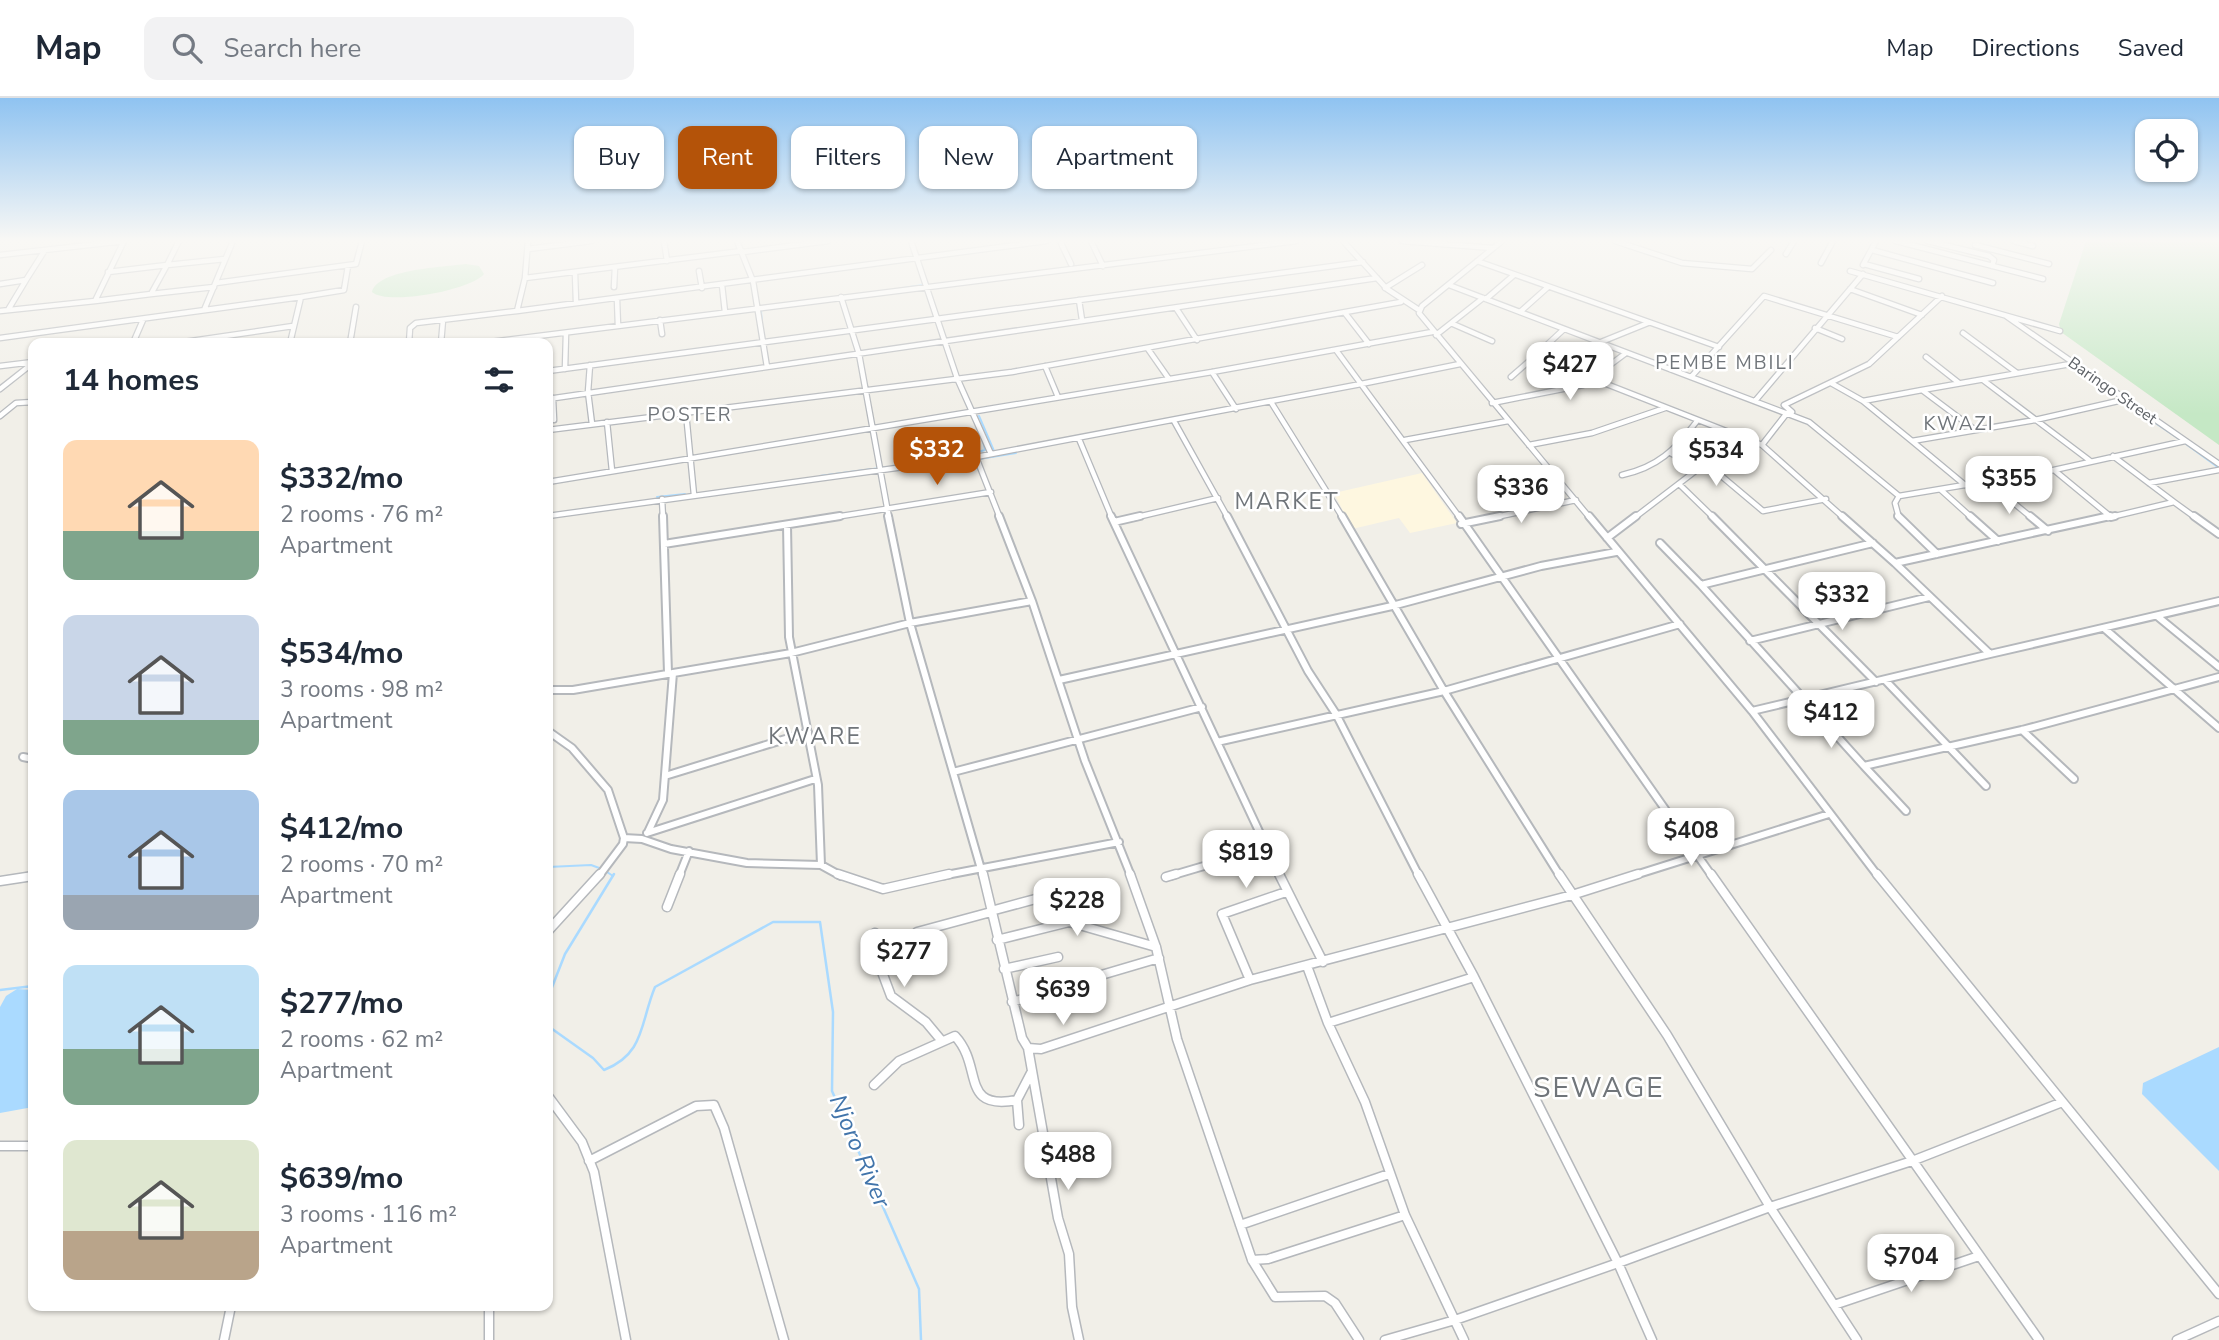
<!DOCTYPE html>
<meta charset="utf-8">
<style>
body{margin:0;font-family:"Nunito Sans",sans-serif;background:#f2f2f3;color:#1f2937;height:100vh;display:flex;flex-direction:column;font-size:26px;white-space:nowrap}
*{box-sizing:border-box;margin:0}
p{font-size:23px;color:#747a83}
.icon{flex:none;width:38px;height:38px;fill:none;stroke:currentColor;stroke-width:2;stroke-linecap:round;stroke-linejoin:round}
.map{position:relative;flex:1;overflow:hidden}
.drawer{position:absolute;left:28px;top:240px;width:525px;height:973px;display:flex;flex-direction:column;background:#fff;border-radius:14px;box-shadow:0 2px 5px #0004}
.drawer>*{flex:none}
.banner{position:absolute;left:574px;top:28px;width:665px;height:63px;display:flex;gap:14px}
.tools{position:absolute;left:2135px;top:21px;display:grid;gap:14px}
.tools a{display:grid;place-items:center;width:63px;height:63px;border-radius:14px;background:#fff;box-shadow:0 2px 5px #0004;font-size:35px}
.price{position:absolute;translate:-50% -60px;padding:0 16px;border-radius:14px;background:#fff;color:#222;font-size:23px;line-height:46px;filter:drop-shadow(0 2px 4px #0008)}
.price::after{content:'';position:absolute;left:50%;top:42px;width:21px;height:16px;margin-left:-10px;background:inherit;clip-path:polygon(0 0,100% 0,50% 100%)}
.price.current{background:#b45309;color:#fff}
ul{padding:0;list-style:none}
li{display:flex;align-items:center;gap:21px;height:175px;padding:0 35px}
li span{display:grid;place-items:center;flex:none;width:196px;height:140px;border-radius:14px;color:#555}
li>.icon{margin-inline-start:auto}
span .icon{width:84px;height:84px;fill:#fffc;stroke-width:1}
li b{font-size:30px}
h2{display:flex;justify-content:space-between;align-items:center;height:84px;padding:0 35px;font-size:30px}
.pill{padding:0 24px;border-radius:14px;background:#fff;box-shadow:0 2px 5px #0004;font-size:24px;line-height:63px}
.pill.current{background:#b45309;color:#fff}
header{display:flex;align-items:center;gap:42px;box-sizing:border-box;height:98px;padding:0 35px;background:#fff;border-bottom:2px solid #e0e1e3}
header strong{font-size:33px}
nav{display:flex;gap:38px;margin-inline-start:auto;font-size:24px}
.search{width:490px;height:63px;background:#f2f2f3;display:flex;align-items:center;gap:18px;box-sizing:border-box;padding:0 24px;border-radius:14px;color:#747a83;font-size:26px}
.map>svg:first-child{display:block}
.commercial{fill:#fef7e0}
.green{fill:#c5e8c5}
.water{fill:#aadaff}
.lines{fill:none;stroke-linecap:round;stroke-linejoin:round}
.stream-far1{stroke:#aadaff;stroke-width:2}
.stream{stroke:#aadaff;stroke-width:2.5}
.street-far2-casing{stroke:#b5b8bc;stroke-width:7}
.street-far1-casing{stroke:#b5b8bc;stroke-width:10}
.street-casing{stroke:#b5b8bc;stroke-width:11}
.street-far2{stroke:#fff;stroke-width:4.5}
.street-far1{stroke:#fff;stroke-width:6}
.street{stroke:#fff;stroke-width:8}
.labels{text-anchor:middle;stroke-width:5;stroke-linejoin:round;paint-order:stroke}
.far-street-label{font-size:16px;fill:#5f6368;stroke:#fff}
.far-quarter-label{font-size:19px;letter-spacing:2px;fill:#70757a;stroke:#fff}
.quarter-label{font-size:23px;letter-spacing:2px;fill:#70757a;stroke:#fff}
.near-water-label{font-size:24px;font-style:italic;fill:#4174aa;stroke:#fff}
.near-quarter-label{font-size:28px;letter-spacing:2px;fill:#70757a;stroke:#fff}
</style>
<header>
<strong>Map</strong>
<div class="search"><svg class="icon" aria-label="search" viewBox="0 0 24 24"><circle cx="10" cy="10" r="6"/><path d="M15 15l6 6"/></svg>Search here</div>
<nav><a>Map</a><a>Directions</a><a>Saved</a></nav>
</header>
<div class="map">
<svg width="2219" height="1242" viewBox="0 0 2219 1242">
<rect width="100%" height="100%" fill="#f1efe8"/>
<path class="commercial" d="M1422,375L1457,425L1410,435L1399,420L1352,431L1334,395Z"/>
<path class="green" d="M2086,143H2219V347L2061,234L2059,226Z
M466,166L479,168L484,176C472,192 387,208 372,194C378,171 444,169 466,166Z"/>
<path class="water" d="M17,891L33,892V1009L0,1015V909L6,898Z
M2219,949V1073L2142,996L2143,985Z"/>
<g class="lines">
<path class="stream-far1" d="M904,190L922,187
M761,213L762,224
M2126,304L2145,318
M979,318L994,353
M2148,320L2151,322
M2154,324L2179,341
M2186,346L2219,370
M960,359L985,352L983,343
M979,361L1016,355
M820,378L888,369
M657,399L685,396
M548,769L591,767L602,771
M607,774L613,778"/>
<path class="stream" d="M614,776L565,856L549,897L548,928L593,960L604,972C645,956 640,925 655,889L773,824H820L833,914L832,993L919,1191L921,1242
M0,892L33,888"/>
<defs>
<path id="street-far2" d="M664,143L667,163
M737,143L753,183L767,269
M911,143L957,280L991,356
M1060,143L1071,166
M1091,143L1103,168
M1343,143L1387,191L1419,212
M1402,143L1493,150
M1502,143L1422,208L1419,215L1590,420
M1615,143L1682,165L1752,171L1771,152
M1896,143L2043,181
M1928,143L1989,158L1994,162L1992,168
M2014,143L2033,148
M1975,147L2049,166
M528,151L591,143
M1872,152L1993,185
M743,154L828,143
M1786,156L1794,143
M0,157L124,143L95,203L0,213
M1477,163L1719,249
M1821,165L1833,143
M1864,166L1919,181
M1863,167L1876,143
M699,173L702,190
M1850,173L2060,233
M108,174L167,167L179,143
M575,175L576,204
M525,180L742,153
M216,185L356,166L362,143
M0,186L26,182L45,152
M722,187L725,214
M1449,187L1809,324L1899,398L1895,405L1899,420
M214,189L151,196L167,167L225,161
M614,189L615,169
M1385,190L1422,167
M1850,191L1922,217
M301,199L344,192L348,168
M841,199L859,256L889,420
M617,201L618,228
M1486,201L1514,177
M1079,202L1082,222
M95,203L151,196
M1176,210L1197,242
M8,212L26,182
M204,212L233,143
M517,213L1046,143
M1520,214L1548,189
M1345,215L1369,246
M2006,218L2219,366
M660,222L662,236
M1453,226L1492,243
M1815,230L1842,241
M1564,231L1535,258L1762,347L1844,420
M1963,235L2017,275
M1436,237L1483,200
M0,240L301,199L290,245
M1601,244L1648,225
M133,245L143,222
M177,245L293,228
M350,245L356,209
M409,245L410,230L416,225L517,213L525,180L528,143
M441,245L443,222
M482,245L1296,143
M1148,251L1169,281
M1926,259L1959,285
M590,267L588,294L592,326
M0,268L33,264
M1045,268L1058,299
M565,271L566,235
M548,273L1363,164
M1212,274L1236,311
M1511,279L1535,258
M1691,279L1764,198L1898,239
M1983,282L2089,362
M1831,285L1863,303L1922,292
M0,291L33,265
M553,300L554,322
M548,301L1377,180
M1755,303L1863,176
M1863,303L1912,343
M1271,304L1343,420
M1492,305L1583,287L1626,255
M1792,314L1784,307L1869,266L1942,198
M686,315L694,397
M0,318L16,305L33,304
M1174,323L1228,420
M607,324L612,373
M1974,331L1922,292L2076,265
M548,332L1012,274L1401,204
M1079,341L1112,420
M1405,342L1508,323
M1529,347L1592,335L1665,310
M1762,347L1787,315
M1672,356L1719,376L1763,413L1826,401
M976,359L1000,420
M1622,377C1658,369 1675,352 1697,323
M1987,383L2032,420
M548,384L1212,274L1432,234
M2149,385L2219,372
M1679,386L1714,420
M1965,387L1912,343L2035,322L2127,301
M1941,392L1972,420
M1899,398L2054,372
M662,401L663,420
M2174,404L2196,420
M548,418L976,359L1361,286L1336,252
M2111,419L2174,404L2113,358
M829,420L991,394
M1133,420L1218,400
M1460,420L1361,286L1460,266
M1491,420L1576,402
M1634,420L1702,368
M2108,420L2111,419L2054,372L2185,343"/>
<path id="street-far1" d="M663,418L668,575
M888,418L910,525L983,778
M999,418L1032,503L1085,663L1131,778
M1111,418L1280,778
M1227,418L1308,573L1336,616L1419,778
M1342,418L1444,593L1560,778
M1459,418L1712,778
M1589,418L1752,613L1990,556L1895,465L2110,418
M1712,418L1876,584
M1842,418L1895,465
M1898,418L1937,456
M1970,418L1998,443
M2030,418L2048,433
M2194,418L2219,436
M2111,419L2115,418
M1114,424L1140,418
M1461,426L1500,418
M787,427L789,539L818,687L821,767
M1607,440L1636,418
M1660,445L1701,487
M1873,445L1701,487L1864,668L2022,632L2219,579
M664,446L840,418
M548,470V477
M2157,518L2219,569
M2105,531L2219,630
M1750,543L1929,499
M1990,556L2219,503
M1059,582L1392,508L1541,468L1616,454
M1885,582L1986,688
M548,592H573L791,555L910,525L1032,503
M1752,613L1878,778
M2022,632L2074,681
M548,633L572,650L608,692L624,740L623,746L599,778
M1217,644L1444,593L1680,526
M23,659L33,661
M1864,668L1906,713
M953,674L1202,609
M665,678L808,634
M648,734L663,702L673,575
M647,735L815,681
M624,740L642,741L671,751L747,765L821,767L841,778
M679,778L689,753
M941,778L1119,744
M1170,778L1265,750
M1632,778L1829,716"/>
<path id="street" d="M838,776L883,791L949,776
M983,776L1022,940L1028,950L1041,951L1250,882L1572,797L1638,776
M1130,776L1156,849L1177,941L1252,1162L1275,1199L1325,1198L1335,1205L1359,1242
M1279,776L1323,864
M1418,776L1474,879L1618,1165L1770,1109L1912,1063L2060,1005
M1559,776L1667,937L1770,1109L1857,1242
M1711,776L2039,1242
M1877,776L2219,1196
M1166,779L1176,776
M0,783L33,778
M667,809L680,776
M991,813L1054,796
M548,833L600,776
M917,834L991,814
M875,835L882,874L891,898L926,924L941,942
M997,842L1069,824L1156,849
M1307,868L1328,925L1365,1004L1405,1117L1464,1242
M1004,871L1058,859
M1098,878L1159,860
M1250,882L1222,816L1286,794
M1012,904L1078,885
M1328,925L1474,879
M1028,950L1058,1120L1069,1156L1072,1209L1079,1242
M874,987L899,963L955,938C984,969 959,1013 1017,1002
M548,998L582,1044L594,1074L626,1242
M1019,1027L1017,1002L1031,975
M0,1048H33
M589,1063L696,1008L714,1007L724,1030L784,1242
M1240,1127L1389,1076
M1252,1162L1268,1161L1405,1117
M1834,1207L1979,1158
M489,1208V1242
M224,1242L231,1208
M1385,1242L1455,1222L1618,1165L1652,1242
M2177,1242L2219,1223"/>
</defs>
<use href="#street-far2" class="street-far2-casing"/>
<use href="#street-far1" class="street-far1-casing"/>
<use href="#street" class="street-casing"/>
<use href="#street-far2" class="street-far2"/>
<use href="#street-far1" class="street-far1"/>
<use href="#street" class="street"/>
</g>
<linearGradient id="sky" x2="0" y2="1"><stop stop-color="#8fc3f1"/><stop offset="0.45" stop-color="#f9f8f5"/><stop offset="1" stop-color="#f9f8f5" stop-opacity="0"/></linearGradient>
<rect width="2219" height="317" fill="url(#sky)"/>
<g class="labels">
<g class="far-street-label">
<text transform="translate(2113 292) rotate(35)" y="6">Baringo Street</text>
</g>
<g class="far-quarter-label">
<text x="1725" y="271">PEMBE MBILI</text>
<text x="690" y="323">POSTER</text>
<text x="1959" y="332">KWAZI</text>
</g>
<g class="quarter-label">
<text x="1287" y="411">MARKET</text>
<text x="815" y="646">KWARE</text>
</g>
<g class="near-water-label">
<text transform="translate(860 1053) rotate(67)" y="8">Njoro River</text>
</g>
<g class="near-quarter-label">
<text x="1599" y="999">SEWAGE</text>
</g>
</g>
</svg>
<div class="tools">
<a><svg class="icon" aria-label="locate" viewBox="0 0 24 24"><circle cx="12" cy="12" r="6"/><path d="M12 2v4M12 18v4M2 12h4M18 12h4"/></svg></a>
</div>
<b class="price" style="left:1570px;top:304px">$427</b>
<b class="price current" style="left:937px;top:389px">$332</b>
<b class="price" style="left:1716px;top:390px">$534</b>
<b class="price" style="left:2009px;top:418px">$355</b>
<b class="price" style="left:1521px;top:427px">$336</b>
<b class="price" style="left:1842px;top:534px">$332</b>
<b class="price" style="left:1831px;top:652px">$412</b>
<b class="price" style="left:1691px;top:770px">$408</b>
<b class="price" style="left:1246px;top:792px">$819</b>
<b class="price" style="left:1077px;top:840px">$228</b>
<b class="price" style="left:904px;top:891px">$277</b>
<b class="price" style="left:1063px;top:929px">$639</b>
<b class="price" style="left:1068px;top:1094px">$488</b>
<b class="price" style="left:1911px;top:1196px">$704</b>
<div class="banner">
<a class="pill">Buy</a>
<a class="pill current">Rent</a>
<a class="pill">Filters</a>
<a class="pill">New</a>
<a class="pill">Apartment</a>
</div>
<section class="drawer">
<h2>14 homes<svg class="icon" aria-label="filters" viewBox="0 0 24 24"><path d="M4 7h16M4 17h16"/><circle cx="9" cy="7" r="2"/><circle cx="15" cy="17" r="2"/></svg></h2>
<ul>
<li><span style="background:linear-gradient(#ffd9b3 65%,#7fa58c 0)"><svg class="icon" aria-label="home" viewBox="0 0 24 24"><path d="M3 11l9-7 9 7M6 9v11h12V9"/></svg></span><div><b>$332/mo</b><p>2 rooms · 76 m²</p><p>Apartment</p></div></li>
<li><span style="background:linear-gradient(#c9d6e8 75%,#7fa58c 0)"><svg class="icon" aria-label="home" viewBox="0 0 24 24"><path d="M3 11l9-7 9 7M6 9v11h12V9"/></svg></span><div><b>$534/mo</b><p>3 rooms · 98 m²</p><p>Apartment</p></div></li>
<li><span style="background:linear-gradient(#a9c7e8 75%,#9aa5b1 0)"><svg class="icon" aria-label="home" viewBox="0 0 24 24"><path d="M3 11l9-7 9 7M6 9v11h12V9"/></svg></span><div><b>$412/mo</b><p>2 rooms · 70 m²</p><p>Apartment</p></div></li>
<li><span style="background:linear-gradient(#bfe0f5 60%,#7fa58c 0)"><svg class="icon" aria-label="home" viewBox="0 0 24 24"><path d="M3 11l9-7 9 7M6 9v11h12V9"/></svg></span><div><b>$277/mo</b><p>2 rooms · 62 m²</p><p>Apartment</p></div></li>
<li><span style="background:linear-gradient(#dfe7d0 65%,#b9a48a 0)"><svg class="icon" aria-label="home" viewBox="0 0 24 24"><path d="M3 11l9-7 9 7M6 9v11h12V9"/></svg></span><div><b>$639/mo</b><p>3 rooms · 116 m²</p><p>Apartment</p></div></li>
</ul>
</section>
</div>
